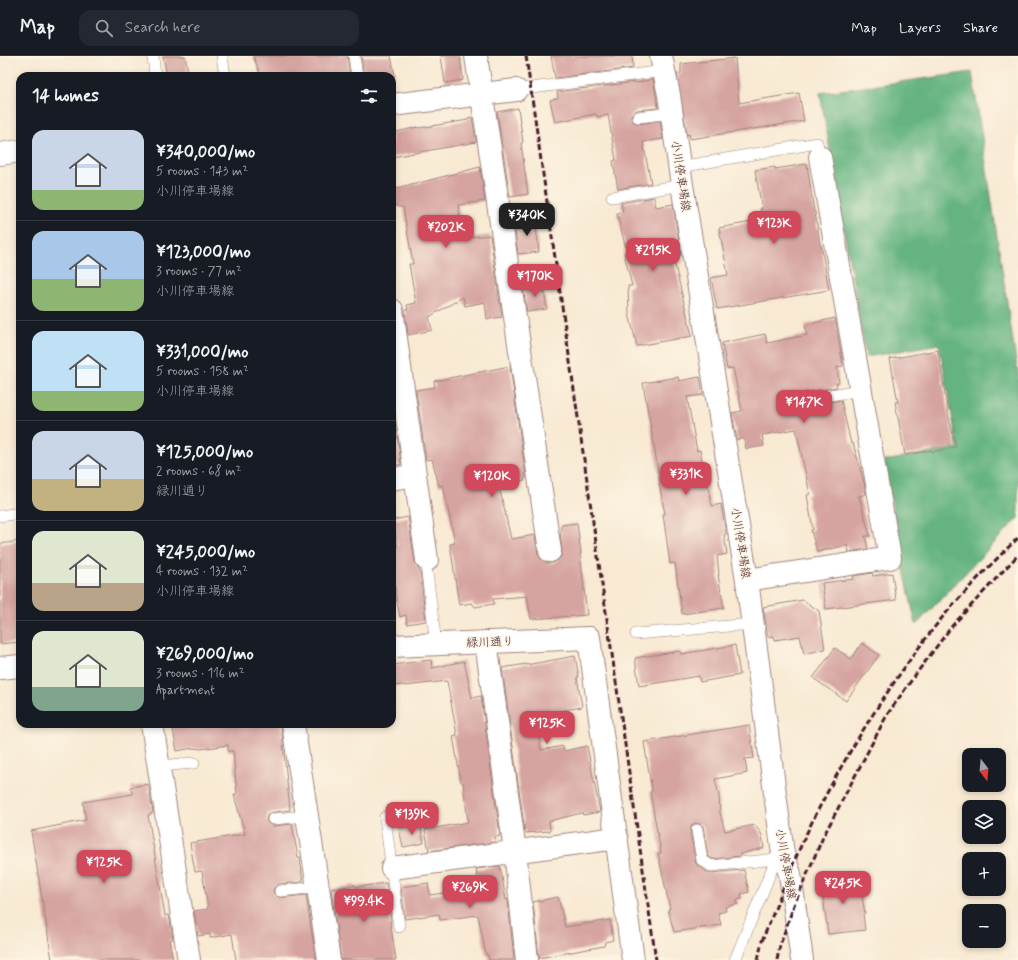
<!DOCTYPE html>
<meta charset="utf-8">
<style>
body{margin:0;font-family:Mynerve,"Klee One",sans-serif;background:#242831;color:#f1f3f6;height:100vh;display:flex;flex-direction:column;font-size:15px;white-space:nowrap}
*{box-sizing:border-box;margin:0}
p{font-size:13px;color:#9ea1a6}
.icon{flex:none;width:22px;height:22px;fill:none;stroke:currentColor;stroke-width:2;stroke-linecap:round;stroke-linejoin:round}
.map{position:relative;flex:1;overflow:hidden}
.sheet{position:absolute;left:16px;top:16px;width:380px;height:656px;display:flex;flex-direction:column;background:#171b24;border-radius:12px;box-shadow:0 2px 6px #0003}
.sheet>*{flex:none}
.needle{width:26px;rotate:164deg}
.tools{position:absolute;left:962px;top:692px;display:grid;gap:8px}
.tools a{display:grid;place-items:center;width:44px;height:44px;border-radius:8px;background:#171b24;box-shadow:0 2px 6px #0003;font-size:20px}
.price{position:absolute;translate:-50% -34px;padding:0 9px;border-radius:8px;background:#d1495b;color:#fff;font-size:13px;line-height:26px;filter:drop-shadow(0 1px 2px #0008)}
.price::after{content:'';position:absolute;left:50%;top:24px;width:12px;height:9px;margin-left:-6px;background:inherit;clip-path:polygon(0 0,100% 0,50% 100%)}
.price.active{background:#222;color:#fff}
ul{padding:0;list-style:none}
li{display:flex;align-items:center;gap:12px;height:100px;padding:0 16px}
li+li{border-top:1px solid #363941}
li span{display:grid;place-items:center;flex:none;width:112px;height:80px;border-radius:12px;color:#555}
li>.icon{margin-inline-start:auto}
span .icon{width:48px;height:48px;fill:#fffc;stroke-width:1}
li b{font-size:17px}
h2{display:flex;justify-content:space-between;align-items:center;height:48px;padding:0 16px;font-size:17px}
header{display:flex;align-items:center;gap:24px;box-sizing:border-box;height:56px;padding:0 20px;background:#171b24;border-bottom:1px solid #363941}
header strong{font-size:19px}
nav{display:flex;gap:22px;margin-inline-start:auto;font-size:14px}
.search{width:280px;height:36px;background:#242831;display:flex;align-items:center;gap:10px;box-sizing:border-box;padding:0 14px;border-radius:12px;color:#9ea1a6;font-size:15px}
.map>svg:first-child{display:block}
.forest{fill:#65b480;stroke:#586a56}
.building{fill:#d5a3a0}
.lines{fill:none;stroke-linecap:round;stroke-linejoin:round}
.service-casing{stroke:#a1847e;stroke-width:12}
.minor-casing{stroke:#a1847e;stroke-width:24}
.tertiary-casing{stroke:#a1847e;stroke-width:24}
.secondary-casing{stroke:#a1847e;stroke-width:24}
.service{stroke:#fff;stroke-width:11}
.minor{stroke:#fff;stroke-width:22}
.tertiary{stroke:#fff;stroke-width:22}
.secondary{stroke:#fff;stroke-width:22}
.rail{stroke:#4a1f2b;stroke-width:3;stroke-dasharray:6 3;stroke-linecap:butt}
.labels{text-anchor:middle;stroke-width:3;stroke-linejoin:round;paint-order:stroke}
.street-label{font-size:12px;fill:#4a1f2b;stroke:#fcf5e5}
</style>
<header>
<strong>Map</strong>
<div class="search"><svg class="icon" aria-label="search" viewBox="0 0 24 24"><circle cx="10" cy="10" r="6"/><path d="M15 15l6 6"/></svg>Search here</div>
<nav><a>Map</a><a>Layers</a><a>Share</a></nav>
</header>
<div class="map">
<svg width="1018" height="904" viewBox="0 0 1018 904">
<rect width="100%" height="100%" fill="#fcf5e5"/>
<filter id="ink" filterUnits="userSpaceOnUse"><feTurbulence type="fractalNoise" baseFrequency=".025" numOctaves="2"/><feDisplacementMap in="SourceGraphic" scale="8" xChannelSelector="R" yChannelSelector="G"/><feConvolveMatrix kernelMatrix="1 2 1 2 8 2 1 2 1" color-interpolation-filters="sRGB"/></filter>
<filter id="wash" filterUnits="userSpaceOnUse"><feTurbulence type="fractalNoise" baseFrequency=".012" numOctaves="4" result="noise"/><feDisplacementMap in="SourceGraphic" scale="16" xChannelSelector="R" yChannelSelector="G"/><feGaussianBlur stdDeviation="0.9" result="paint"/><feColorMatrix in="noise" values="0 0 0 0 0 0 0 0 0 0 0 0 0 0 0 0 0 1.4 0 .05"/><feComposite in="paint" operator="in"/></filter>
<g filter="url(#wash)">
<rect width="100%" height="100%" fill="#f8e9d2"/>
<path class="forest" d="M972,16L1018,318V462L916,569L901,501L884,405L958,392L939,288L866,301L820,37Z"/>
<g id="blocks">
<path class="building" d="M163,0H185L189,20H167Z
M253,0H347L350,20H261Z
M361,0H391L395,20H364Z
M441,0H460L463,24L445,27Z
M551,0H632L633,12L555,22Z
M735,2L739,47L799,37L804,65L690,83L689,78L687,79L677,18L681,17V8Z
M653,23L658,52L637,54L632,58L631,61L633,65L638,68L660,65L663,83L643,86L651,127L618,133L613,105L616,104L608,59L597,61L596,58L555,66L550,44L558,42L557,36L635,26L636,27Z
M518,52L523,86L521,87L528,138L510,141L497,56Z
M472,61L476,86L392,101V77L418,71L419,72L468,64V62Z
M807,108L814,156H815L820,189H821L829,234L717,253L711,222L728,219L719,172L762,164L760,153H762L755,114L775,111V113Z
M480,111L485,145L458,149L464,182L490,179L502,261L487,263L485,246L465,250L463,241L429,261L432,274L408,279L405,254H408L407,249L416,247L409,208H413L403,151H398L392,146V134Z
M654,141L656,151L673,148L681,199L673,201L692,280L637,290L629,258L628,230H632L624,197L627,196L617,158L623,156L621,147Z
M535,162L539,196L518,198L515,175H518L517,164Z
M543,228L547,253L527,256L523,231Z
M835,262L843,310L837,311L839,327H836L837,331L805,336L801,340L800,344L802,348L808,350L841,344L851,388L853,387L865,430L866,438L859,440L870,480H865L868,493L849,496L847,489L817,496L811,474H813L807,439L810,438L796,373L762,379L764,390L746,393L744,382L737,384L732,357L742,355L733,312L727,313L722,287L765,278L767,287L807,279L805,269Z
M938,294L949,363L956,391L932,396V394L905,399L895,346H898L890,303Z
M510,310L526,421L525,422V424L501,428V429L499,430L511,483L535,479L538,497L540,502L546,507H552L558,504L562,499V493L560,476L561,475V469L577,467L581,498H580L587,559L531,563L527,540L493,543L494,548L475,551L472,547L459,549L450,488L455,487L443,429L439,430L432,403L426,404L416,334L435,331L434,325Z
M678,321L679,325L700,321L703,339L687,341L697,395L700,394L712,450L721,448L726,478L724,479L727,498L717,500L719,519H718L724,552L682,558L675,507L670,508L663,458H665L659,427H660L655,396L643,327Z
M392,344L401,408L392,410Z
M408,461L415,506L419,515H420L426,565L407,568L406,559L400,561L396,542L392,491L398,490L393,464Z
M20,485V586L0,588V488Z
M872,517L873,520L892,517L896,544L826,553L822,527L854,523L853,520Z
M803,544L819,555L825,593L804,598L800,580L775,584L774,580L768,581L763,551Z
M862,587L879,599L846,645L813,622L835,592L851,603Z
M735,589L740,619L700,626L699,620L639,630L635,602L680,595L681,598Z
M575,600L579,621H577L582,651L535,659L541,694L563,690L564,695L587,690L600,756L583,759L582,757L549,765L550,775L525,777L502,612L526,608V609Z
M431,604L432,612L464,605L472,642L481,640L500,780L495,781V786L429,795L425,774L468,766L463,726H461L453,680L457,679L447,625L405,630V629L392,630V609Z
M172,668H281L290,754L269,757L267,760L266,764L268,767L273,770L292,768L298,802H300L303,826L279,828L274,832L273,836L275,839L280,842L306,839L316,904H236L232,878L210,882V878L198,880L194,855L208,853L202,815L195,816L190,787L245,778L234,739L237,738L233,695H228V689L201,693L193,692L177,695Z
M749,669L754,702L745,703L747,717L715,723L719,740L720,757L725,775L755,769L762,779L764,792L740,798V800L713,803L708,800L703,770L700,768L695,767L692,769L690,775L696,808L707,816L711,817L744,814L749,836L741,838L742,843L737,844L738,848L725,851L726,855L718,857L721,869L674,876L668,853H670L658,797H661L650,736L652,735L644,686Z
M148,728L153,757L148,759L165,860L169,859L173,883L169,884L173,904H52L31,775L86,764L83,746L133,738L130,731Z
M420,768L424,787L403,791L399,772Z
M500,810L506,844L508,843L514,904H489L488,899H486L478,859L440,864L439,858L405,863L401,831L428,827L430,839L479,832L476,813Z
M847,819L848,826L859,824L865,857L863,858L865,874L828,878L821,824Z
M386,827L391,865H390L396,904H341L331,833L355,829L356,831Z
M558,841L565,871L610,864L613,884L605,886L604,890L539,902L533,846Z"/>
</g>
</g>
<g filter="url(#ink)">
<use href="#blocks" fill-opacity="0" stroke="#a1847e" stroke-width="1"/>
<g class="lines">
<defs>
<path id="service" d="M153,0L155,20
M222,0L225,20
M354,0L357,20
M516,34L664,15
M638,61L671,57
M680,111L817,87L820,101
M612,141L682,129
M807,343L860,334
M0,460L20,457
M427,517L436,588
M636,578L752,568
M159,710L194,707
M385,761L399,871
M273,763L307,760
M697,774L702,804L711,810L776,803
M280,835L318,831
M735,904L776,803L783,798"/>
<path id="minor" d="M476,0L550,495
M392,49L516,34
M0,98L20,95
M392,254L427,504
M392,423L415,419
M747,524L890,502L820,101
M589,582L633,904
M486,586L515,795L527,904
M152,668L189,904
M293,668L329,904
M392,812L617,782"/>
<path id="tertiary" d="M392,590L589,582
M0,612L20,610"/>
<path id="secondary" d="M661,0L669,39L682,129L747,524L783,798L790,818L802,904"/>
</defs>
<use href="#service" class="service-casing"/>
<use href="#minor" class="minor-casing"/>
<use href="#tertiary" class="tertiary-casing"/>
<use href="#secondary" class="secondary-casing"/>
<use href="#service" class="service"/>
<use href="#minor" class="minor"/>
<use href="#tertiary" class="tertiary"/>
<use href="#secondary" class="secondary"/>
<path class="rail" d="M526,0L656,904
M758,904L762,885C779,844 794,802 814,762C848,694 893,623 941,563C965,535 991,508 1018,482
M777,904L780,889L794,849L823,781L887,659L913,622L952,570L1018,499"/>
</g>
</g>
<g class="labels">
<g class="street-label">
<text transform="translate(681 120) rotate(81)" y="4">小川停車場線</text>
<text transform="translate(741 487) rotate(81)" y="4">小川停車場線</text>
<text transform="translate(490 586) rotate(-2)" y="4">緑川通り</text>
<text transform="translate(786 808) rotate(80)" y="4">小川停車場線</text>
</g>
</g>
</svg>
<div class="tools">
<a><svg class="needle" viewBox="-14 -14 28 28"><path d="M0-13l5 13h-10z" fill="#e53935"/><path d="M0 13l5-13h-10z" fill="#9ea1a6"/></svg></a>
<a><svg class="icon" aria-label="layers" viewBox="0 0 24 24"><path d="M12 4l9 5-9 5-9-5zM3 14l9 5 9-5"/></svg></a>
<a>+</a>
<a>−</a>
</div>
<b class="price active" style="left:527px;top:181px">¥340K</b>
<b class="price" style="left:774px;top:189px">¥123K</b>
<b class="price" style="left:446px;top:193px">¥202K</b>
<b class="price" style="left:653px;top:216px">¥215K</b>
<b class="price" style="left:535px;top:242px">¥170K</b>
<b class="price" style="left:804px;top:368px">¥147K</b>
<b class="price" style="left:686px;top:440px">¥331K</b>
<b class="price" style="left:492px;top:442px">¥120K</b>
<b class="price" style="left:547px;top:689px">¥125K</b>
<b class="price" style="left:412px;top:780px">¥139K</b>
<b class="price" style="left:104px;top:828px">¥125K</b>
<b class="price" style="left:843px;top:849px">¥245K</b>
<b class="price" style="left:470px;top:853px">¥269K</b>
<b class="price" style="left:364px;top:867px">¥99.4K</b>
<section class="sheet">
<h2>14 homes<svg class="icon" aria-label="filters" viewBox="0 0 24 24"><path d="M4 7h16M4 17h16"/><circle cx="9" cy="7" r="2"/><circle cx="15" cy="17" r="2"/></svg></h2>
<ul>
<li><span style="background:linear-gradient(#c9d6e8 75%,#8fb573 0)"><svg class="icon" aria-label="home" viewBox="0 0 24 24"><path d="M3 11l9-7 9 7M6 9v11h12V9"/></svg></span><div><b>¥340,000/mo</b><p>5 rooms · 143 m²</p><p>小川停車場線</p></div></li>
<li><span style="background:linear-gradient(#a9c7e8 60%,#8fb573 0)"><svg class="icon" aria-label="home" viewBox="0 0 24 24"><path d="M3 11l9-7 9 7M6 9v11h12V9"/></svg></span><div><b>¥123,000/mo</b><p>3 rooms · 77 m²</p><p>小川停車場線</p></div></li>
<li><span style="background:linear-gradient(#bfe0f5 75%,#8fb573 0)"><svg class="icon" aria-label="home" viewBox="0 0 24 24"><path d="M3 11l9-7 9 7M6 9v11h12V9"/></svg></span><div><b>¥331,000/mo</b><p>5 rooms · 158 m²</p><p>小川停車場線</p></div></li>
<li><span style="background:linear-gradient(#c9d6e8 60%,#c2b280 0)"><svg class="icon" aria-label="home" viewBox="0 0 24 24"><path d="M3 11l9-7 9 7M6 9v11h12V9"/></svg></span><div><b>¥125,000/mo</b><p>2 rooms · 68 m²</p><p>緑川通り</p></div></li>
<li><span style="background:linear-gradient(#dfe7d0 65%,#b9a48a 0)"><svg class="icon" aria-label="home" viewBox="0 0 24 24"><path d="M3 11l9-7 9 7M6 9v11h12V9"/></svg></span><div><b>¥245,000/mo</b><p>4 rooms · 132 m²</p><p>小川停車場線</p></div></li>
<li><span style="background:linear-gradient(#dfe7d0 70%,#7fa58c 0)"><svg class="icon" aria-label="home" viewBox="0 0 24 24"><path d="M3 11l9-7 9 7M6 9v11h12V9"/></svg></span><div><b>¥269,000/mo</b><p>3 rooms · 116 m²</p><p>Apartment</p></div></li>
</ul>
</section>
</div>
